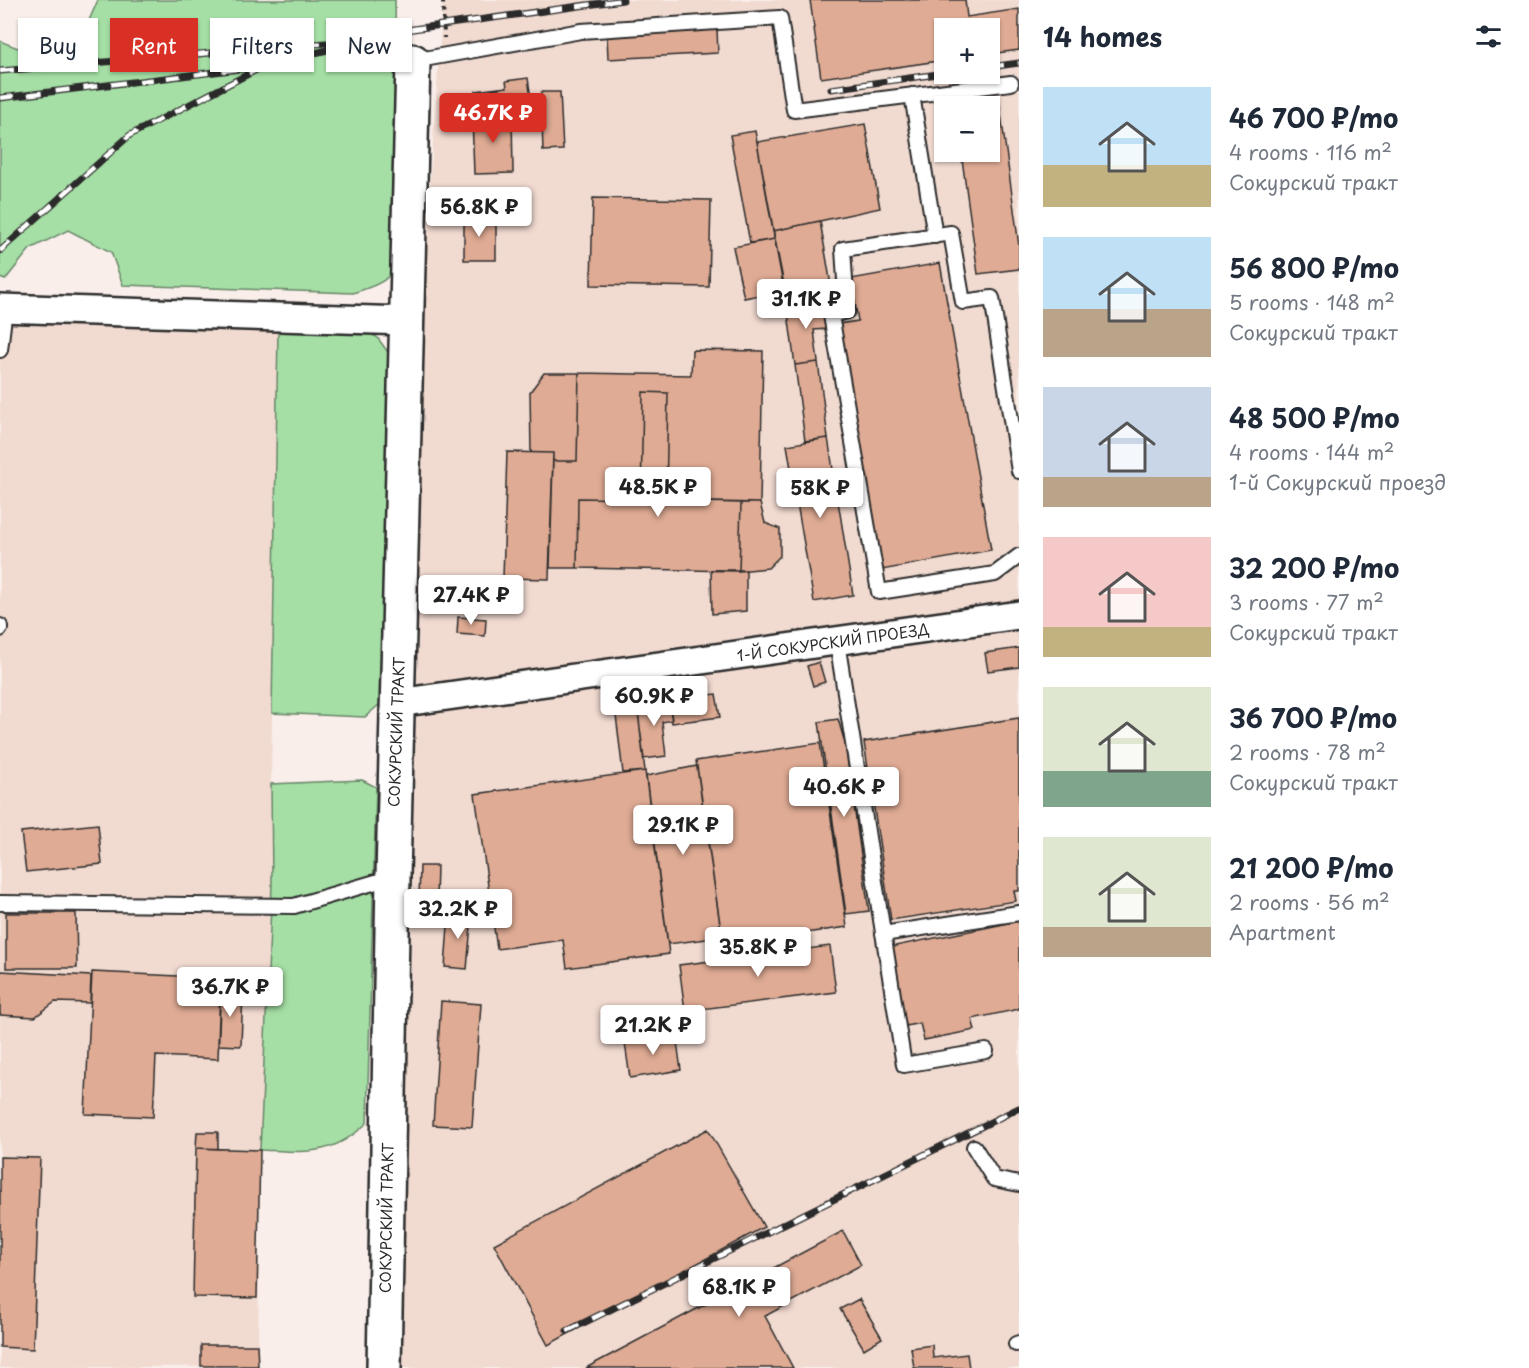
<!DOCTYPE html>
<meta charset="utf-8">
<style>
body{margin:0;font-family:"Playpen Sans",sans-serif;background:#f6f6f7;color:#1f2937;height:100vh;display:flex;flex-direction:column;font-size:22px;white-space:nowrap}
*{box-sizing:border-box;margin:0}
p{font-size:20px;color:#747a83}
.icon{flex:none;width:33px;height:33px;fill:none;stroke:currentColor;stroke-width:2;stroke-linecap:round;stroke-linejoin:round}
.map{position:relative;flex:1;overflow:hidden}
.side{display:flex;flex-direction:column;background:#fff;width:510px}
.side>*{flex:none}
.banner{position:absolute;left:18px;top:18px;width:570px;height:54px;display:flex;gap:12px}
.fabs{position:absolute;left:934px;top:18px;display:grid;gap:12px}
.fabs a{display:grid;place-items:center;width:66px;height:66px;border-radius:0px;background:#fff;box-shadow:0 2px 4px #0004;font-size:30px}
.price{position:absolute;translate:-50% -51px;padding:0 14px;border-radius:6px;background:#fff;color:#222;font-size:20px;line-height:39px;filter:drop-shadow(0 2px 3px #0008)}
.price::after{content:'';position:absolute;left:50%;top:36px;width:18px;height:14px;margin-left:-9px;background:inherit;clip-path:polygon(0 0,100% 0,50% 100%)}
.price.on{background:#d93025;color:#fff}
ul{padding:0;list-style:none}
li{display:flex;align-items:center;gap:18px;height:150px;padding:0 24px}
li span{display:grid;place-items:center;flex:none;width:168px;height:120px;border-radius:0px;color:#555}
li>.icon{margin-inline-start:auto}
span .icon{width:72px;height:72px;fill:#fffc;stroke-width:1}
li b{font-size:26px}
h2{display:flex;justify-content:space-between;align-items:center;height:72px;padding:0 24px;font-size:26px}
.pill{padding:0 21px;border-radius:0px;background:#fff;box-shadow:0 2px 4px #0004;font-size:21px;line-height:54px}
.pill.on{background:#d93025;color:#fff}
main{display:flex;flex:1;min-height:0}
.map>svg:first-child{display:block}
.built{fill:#f1dad0;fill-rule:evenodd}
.green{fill:#a5dfa5;stroke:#688568;stroke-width:1.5}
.building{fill:#dfab94;stroke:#2b2b2b;stroke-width:1.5}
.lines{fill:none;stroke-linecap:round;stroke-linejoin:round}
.lane-casing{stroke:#2b2b2b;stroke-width:18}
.street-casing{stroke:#2b2b2b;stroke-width:32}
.secondary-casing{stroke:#2b2b2b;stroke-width:38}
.path{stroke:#2b2b2b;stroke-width:4;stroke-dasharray:4.5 4.5;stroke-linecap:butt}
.lane{stroke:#fff;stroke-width:14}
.street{stroke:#fff;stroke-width:27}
.secondary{stroke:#fff;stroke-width:33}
.rail-casing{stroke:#2b2b2b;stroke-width:7}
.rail{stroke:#fff;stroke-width:4.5;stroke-dasharray:14;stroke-linecap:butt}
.labels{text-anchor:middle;stroke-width:4.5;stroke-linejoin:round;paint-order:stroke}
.street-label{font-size:15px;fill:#2b2b2b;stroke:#fff}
</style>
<main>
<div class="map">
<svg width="1019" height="1368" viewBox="0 0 1019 1368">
<rect width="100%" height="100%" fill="#f9eeea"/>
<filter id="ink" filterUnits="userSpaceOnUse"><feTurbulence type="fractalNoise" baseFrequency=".0167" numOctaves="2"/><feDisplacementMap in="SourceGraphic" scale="12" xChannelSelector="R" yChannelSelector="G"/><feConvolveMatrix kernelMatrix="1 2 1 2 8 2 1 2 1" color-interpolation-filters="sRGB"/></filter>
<g filter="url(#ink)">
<path class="built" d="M443,0H1019V1368H401L418,637L420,323ZM945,28H990V74H945ZM945,106H990V152H945Z
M0,323L278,329L271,784L272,884L260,1150L258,1366L0,1368Z"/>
<path class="green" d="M98,0H395L399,256C392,282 377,285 353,293L123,285L111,252L68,230L30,249L5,280L0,278V41L46,59L73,57Z
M278,329H357L377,337L390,355L380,704L365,717L272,713Z
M362,780L376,787L367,1123C331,1157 307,1152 260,1150L272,884L271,784Z"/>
<path class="building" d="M810,0H965L967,17L1019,9V50L990,54V28H945V60L821,78Z
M717,29L718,53L608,59L607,35Z
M528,78L533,112L512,115L510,106L478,110L476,91L507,87L506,81Z
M541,92H560L563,150L543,151Z
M999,100L1019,246V269L978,274L961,152H990V106H955Z
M512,115L513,173L474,174L472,116Z
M865,124L880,208L773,231L757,142Z
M755,131L775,239L750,243L730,135Z
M593,198L711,200L709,287L591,285Z
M464,211H483V223H496V260H464Z
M820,221L833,297L787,306L773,231Z
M775,239L785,290L744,298L733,247Z
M940,263L991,550L882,570L838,324L858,321L851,279Z
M822,299L826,329L814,330L818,362L795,365L787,306Z
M692,350L763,351L760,503L666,501L668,393L643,392L641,499L578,498L577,568H550L553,461H577L579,373L691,375Z
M818,362L828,438L805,441L795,365Z
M544,373H579L577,461H553V453H531L530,392Z
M643,392L668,393L666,501L741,503L739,571L577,568L578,498L641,499Z
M828,438L853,595L814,602L787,445Z
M507,452L553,453L549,579L503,578Z
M741,503H760L765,523L780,529V556L768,568L739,571Z
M711,570H746V611L712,614Z
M458,617L486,619L485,636L457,634Z
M1019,648V667L988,671L985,653Z
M819,662L825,682L813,686L807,666Z
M716,694L720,717L672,723L669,700Z
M669,700L672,720L662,722L666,756L644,759L637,704Z
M637,704L645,771L623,773L615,707Z
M1019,718V891H1014L1016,901L891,920L864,742Z
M838,719L845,743L869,911L846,914L819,722Z
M820,743L847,927L723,945L696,761Z
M697,766L722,937L668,944L646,776Z
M645,771L669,954L567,968L563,940L497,949L475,794Z
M98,824L102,864L26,872L21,832Z
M420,866H437L436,900L419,899Z
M449,912L472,914L467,969L445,967Z
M6,913H76L77,968H6Z
M1019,921V1009L972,1019L975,1030L924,1040L920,1023L906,1026L890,947Z
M830,946L836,992L685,1011L679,965Z
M0,971L91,976L90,1003L55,1002L35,1017L0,1015Z
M92,972L221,978L218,1059L156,1056L153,1117L85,1114Z
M220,989L243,990L241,1046L218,1045Z
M441,1001L481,1004L472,1127L433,1125Z
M676,1035L681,1070L630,1078L625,1043Z
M708,1129L764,1227L548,1345L494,1244Z
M197,1132H218V1149L196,1148Z
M196,1148L260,1150L257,1298L193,1297Z
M0,1157L40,1158L33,1349L0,1347Z
M843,1231L861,1265L765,1316L793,1368H586Z
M859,1299L882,1338L864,1349L840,1309Z
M201,1345H257L258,1366H201Z
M932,1345L933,1358L967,1354L969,1368H914L911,1348Z"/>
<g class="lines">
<defs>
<path id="lane" d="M413,61L581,31L780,18L794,110L1011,83
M912,95L935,236
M0,350L5,308
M1019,471L992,298L963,302L951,233L843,249L847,311L831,315L879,592L995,574L1019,556
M0,626V629
M837,642L904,1065L986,1051
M0,903L294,906L393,877
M883,934L1019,913
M974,1147L994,1179L1019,1184
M1016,1344L1019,1343"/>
<path id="street" d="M0,308L407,321
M398,703L1019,615"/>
<path id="secondary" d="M384,1368L393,877L413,61"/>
</defs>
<use href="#lane" class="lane-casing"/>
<use href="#street" class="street-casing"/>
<use href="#secondary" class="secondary-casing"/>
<path class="path" d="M443,0L444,38"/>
<use href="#lane" class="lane"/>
<use href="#street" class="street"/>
<use href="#secondary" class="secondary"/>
<defs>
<path id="rail" d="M990,67L1019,63
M0,71L326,43
M831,89L945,73
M0,98L256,67
M0,251L130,135L266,65L413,29L623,0
M567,1331L1019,1108"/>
</defs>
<use href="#rail" class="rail-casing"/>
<use href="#rail" class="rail"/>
</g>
</g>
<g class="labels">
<g class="street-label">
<text transform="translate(833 643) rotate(-8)" y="5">1-Й СОКУРСКИЙ ПРОЕЗД</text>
<text transform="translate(397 732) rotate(-88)" y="5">СОКУРСКИЙ ТРАКТ</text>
<text transform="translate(387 1218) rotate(-89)" y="5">СОКУРСКИЙ ТРАКТ</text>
</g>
</g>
</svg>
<div class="fabs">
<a>+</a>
<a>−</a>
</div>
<b class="price on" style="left:493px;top:144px">46.7K ₽</b>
<b class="price" style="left:479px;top:238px">56.8K ₽</b>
<b class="price" style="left:806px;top:330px">31.1K ₽</b>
<b class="price" style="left:658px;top:518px">48.5K ₽</b>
<b class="price" style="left:820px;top:519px">58K ₽</b>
<b class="price" style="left:471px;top:626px">27.4K ₽</b>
<b class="price" style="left:654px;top:727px">60.9K ₽</b>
<b class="price" style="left:844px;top:818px">40.6K ₽</b>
<b class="price" style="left:683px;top:856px">29.1K ₽</b>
<b class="price" style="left:458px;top:940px">32.2K ₽</b>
<b class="price" style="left:758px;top:978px">35.8K ₽</b>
<b class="price" style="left:230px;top:1018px">36.7K ₽</b>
<b class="price" style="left:653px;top:1056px">21.2K ₽</b>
<b class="price" style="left:739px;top:1318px">68.1K ₽</b>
<div class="banner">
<a class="pill">Buy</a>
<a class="pill on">Rent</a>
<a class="pill">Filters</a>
<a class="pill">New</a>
</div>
</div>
<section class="side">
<h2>14 homes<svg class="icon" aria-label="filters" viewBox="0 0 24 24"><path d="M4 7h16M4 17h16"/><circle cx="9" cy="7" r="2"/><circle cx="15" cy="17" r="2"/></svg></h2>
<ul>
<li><span style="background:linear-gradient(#bfe0f5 65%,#c2b280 0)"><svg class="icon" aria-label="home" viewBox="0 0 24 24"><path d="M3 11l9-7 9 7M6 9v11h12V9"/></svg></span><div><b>46 700 ₽/mo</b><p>4 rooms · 116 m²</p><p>Сокурский тракт</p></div></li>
<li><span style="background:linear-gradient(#bfe0f5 60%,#b9a48a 0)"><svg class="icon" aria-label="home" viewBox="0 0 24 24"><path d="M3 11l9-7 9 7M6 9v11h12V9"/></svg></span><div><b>56 800 ₽/mo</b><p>5 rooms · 148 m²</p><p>Сокурский тракт</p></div></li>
<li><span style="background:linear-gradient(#c9d6e8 75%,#b9a48a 0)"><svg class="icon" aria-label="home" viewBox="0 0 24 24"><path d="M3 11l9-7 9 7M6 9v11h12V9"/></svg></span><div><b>48 500 ₽/mo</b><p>4 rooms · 144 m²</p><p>1-й Сокурский проезд</p></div></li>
<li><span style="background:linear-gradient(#f6c9c9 75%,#c2b280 0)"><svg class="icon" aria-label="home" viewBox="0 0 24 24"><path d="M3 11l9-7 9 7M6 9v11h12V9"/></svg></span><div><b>32 200 ₽/mo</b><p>3 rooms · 77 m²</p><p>Сокурский тракт</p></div></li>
<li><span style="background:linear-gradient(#dfe7d0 70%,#7fa58c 0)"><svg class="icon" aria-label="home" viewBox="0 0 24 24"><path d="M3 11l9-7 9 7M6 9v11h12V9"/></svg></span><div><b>36 700 ₽/mo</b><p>2 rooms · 78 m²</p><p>Сокурский тракт</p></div></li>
<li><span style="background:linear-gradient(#dfe7d0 75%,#b9a48a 0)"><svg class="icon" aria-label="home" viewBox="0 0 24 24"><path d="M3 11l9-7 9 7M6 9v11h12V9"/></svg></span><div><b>21 200 ₽/mo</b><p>2 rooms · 56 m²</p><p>Apartment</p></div></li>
</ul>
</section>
</main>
